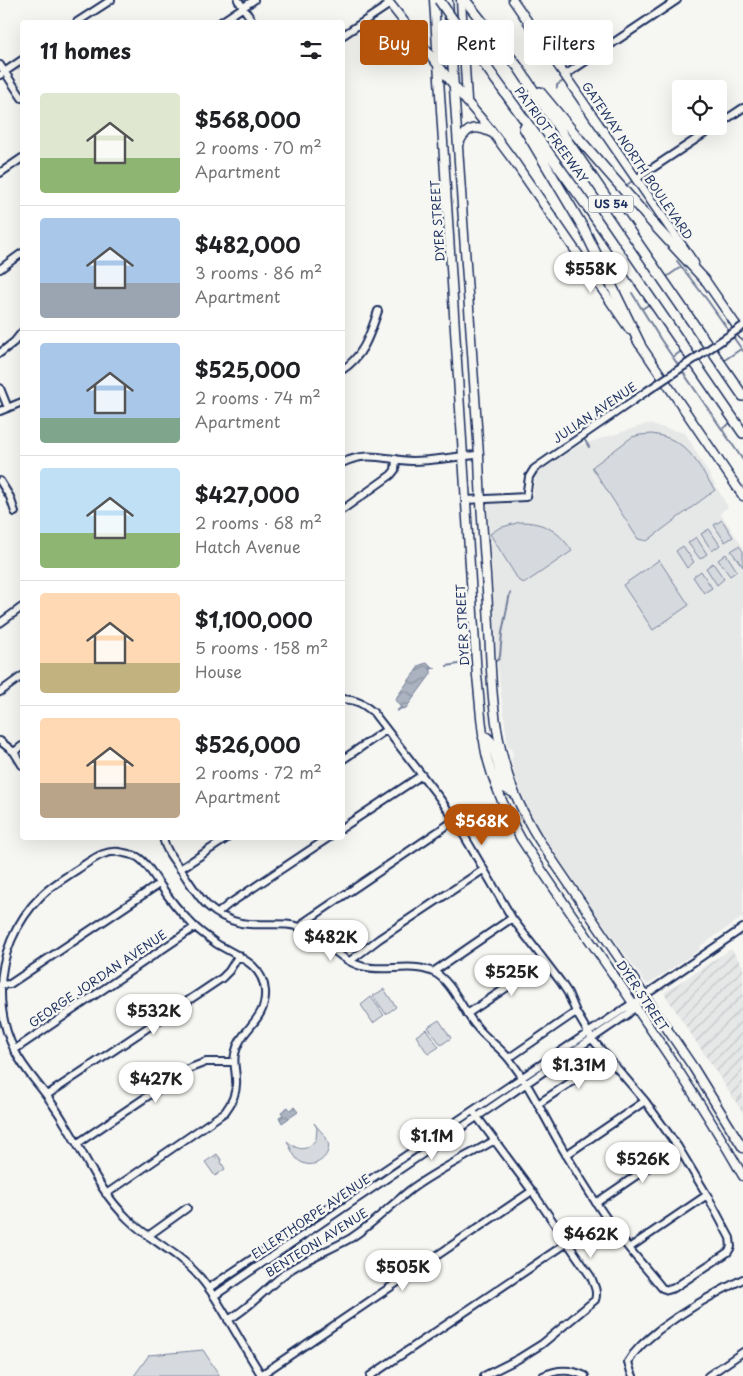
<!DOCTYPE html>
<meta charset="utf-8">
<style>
body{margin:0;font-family:"Playpen Sans",sans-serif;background:#f6f6f6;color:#202124;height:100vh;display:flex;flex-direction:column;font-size:19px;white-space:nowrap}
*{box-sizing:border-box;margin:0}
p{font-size:16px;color:#757577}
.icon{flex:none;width:28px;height:28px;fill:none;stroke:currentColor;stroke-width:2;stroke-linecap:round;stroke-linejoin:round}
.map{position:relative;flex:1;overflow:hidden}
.side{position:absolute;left:20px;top:20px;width:325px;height:820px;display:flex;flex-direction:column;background:#fff;border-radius:5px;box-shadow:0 5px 20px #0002}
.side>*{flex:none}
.top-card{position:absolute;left:360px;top:20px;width:308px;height:45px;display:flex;gap:10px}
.tools{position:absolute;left:672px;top:80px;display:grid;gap:10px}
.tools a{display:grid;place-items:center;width:55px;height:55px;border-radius:5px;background:#fff;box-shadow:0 5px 20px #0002;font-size:25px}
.price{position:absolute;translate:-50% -42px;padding:0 11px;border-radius:18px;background:#fff;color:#222;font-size:16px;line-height:32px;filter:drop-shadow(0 1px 2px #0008)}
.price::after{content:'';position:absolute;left:50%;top:30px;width:15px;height:11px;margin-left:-8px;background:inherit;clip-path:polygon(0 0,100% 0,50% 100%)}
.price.on{background:#b45309;color:#fff}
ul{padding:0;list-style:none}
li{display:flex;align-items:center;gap:15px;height:125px;padding:0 20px}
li+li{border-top:1px solid #e0e0e0}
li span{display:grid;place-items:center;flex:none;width:140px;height:100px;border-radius:5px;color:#555}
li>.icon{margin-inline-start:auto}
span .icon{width:60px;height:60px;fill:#fffc;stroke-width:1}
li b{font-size:21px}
h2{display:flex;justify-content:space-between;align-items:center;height:60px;padding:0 20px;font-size:21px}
.chip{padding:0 18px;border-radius:5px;background:#fff;box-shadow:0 5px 20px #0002;font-size:18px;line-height:45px}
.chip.on{background:#b45309;color:#fff}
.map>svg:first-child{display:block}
.built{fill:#e6e7e7}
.industrial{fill:url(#industrial-furrows)}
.grass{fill:#d6d9dd;stroke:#78849e}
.park{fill:url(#park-tufts);stroke:#78849e}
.water{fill:url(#water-waves);stroke:#717e99}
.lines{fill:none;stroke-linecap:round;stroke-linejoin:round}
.stream{stroke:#717e99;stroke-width:2}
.minor-casing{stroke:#1b2f5e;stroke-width:10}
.major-casing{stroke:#1b2f5e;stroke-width:11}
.highway-casing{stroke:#1b2f5e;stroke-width:12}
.minor{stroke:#f6f6f2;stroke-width:6}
.major{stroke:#f6f6f2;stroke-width:8}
.highway{stroke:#f6f6f2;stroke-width:9}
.minor-bridge-casing{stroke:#1b2f5e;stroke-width:10;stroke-linecap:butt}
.highway-bridge-casing{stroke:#1b2f5e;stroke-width:12;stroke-linecap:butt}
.minor-bridge{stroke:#f6f6f2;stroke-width:6}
.highway-bridge{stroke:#f6f6f2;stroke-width:9}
.labels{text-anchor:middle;stroke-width:5;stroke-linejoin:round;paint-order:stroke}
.shield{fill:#f6f6f2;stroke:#5d6b8a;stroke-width:1}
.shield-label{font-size:11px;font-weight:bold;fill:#1b2f5e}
.street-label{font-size:12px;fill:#1b2f5e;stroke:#f6f6f2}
</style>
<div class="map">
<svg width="743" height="1376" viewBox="0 0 743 1376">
<defs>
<pattern id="industrial-furrows" width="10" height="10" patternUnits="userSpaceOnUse" patternTransform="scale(1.25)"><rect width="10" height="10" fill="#e6e7e7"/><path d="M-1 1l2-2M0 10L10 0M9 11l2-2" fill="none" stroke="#c5c6c9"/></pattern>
<pattern id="park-tufts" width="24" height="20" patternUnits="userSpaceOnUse" patternTransform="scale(1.25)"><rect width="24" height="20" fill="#d6d9dd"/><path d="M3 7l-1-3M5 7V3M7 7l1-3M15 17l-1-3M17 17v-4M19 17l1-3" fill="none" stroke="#b7bbc0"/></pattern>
<pattern id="water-waves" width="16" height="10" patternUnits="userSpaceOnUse" patternTransform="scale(1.25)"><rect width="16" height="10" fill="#abb2c0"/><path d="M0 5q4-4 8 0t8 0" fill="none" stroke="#8a919f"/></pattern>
</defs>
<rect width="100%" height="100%" fill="#f6f6f2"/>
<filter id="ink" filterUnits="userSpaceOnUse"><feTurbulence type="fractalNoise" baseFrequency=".02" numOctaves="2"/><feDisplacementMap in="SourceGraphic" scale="10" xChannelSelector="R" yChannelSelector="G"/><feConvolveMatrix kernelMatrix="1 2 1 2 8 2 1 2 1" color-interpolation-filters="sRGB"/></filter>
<g filter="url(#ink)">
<path class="built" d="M647,424L685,433L728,507L720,513L743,547V917L699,947L700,949L647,985L607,929L542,834L528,809L515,775L511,759L513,757L512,750L510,747H508L498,669L487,504L529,502L534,494L533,492L536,475L537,473L578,446Z"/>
<path class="industrial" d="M731,949L743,966V1113L664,993Z"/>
<path class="grass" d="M652,434C689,439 696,463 715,490L647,541L638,539L592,467L632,437L640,435Z
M722,520L733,537L725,542L714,525Z
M520,522C544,522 559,531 572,551L525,583L519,581L490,534L499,528Z
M709,529L720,545L712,551L701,534Z
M696,537L707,554L700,559L688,543Z
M683,546L694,562L687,568L676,551Z
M739,546L743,551V567L731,551Z
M726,554L737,571L730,576L718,560Z
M659,560L689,605L653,630L623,585Z
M713,563L724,579L717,585L706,568Z
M701,571L712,588L704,593L693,577Z
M384,989L396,1007L386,1014L373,996Z
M371,997L384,1015L373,1023L361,1005Z
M439,1020L451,1038L441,1045L428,1027Z
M426,1029L439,1047L428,1054L416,1036Z
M314,1123C318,1129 326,1135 328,1142C332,1156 315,1169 303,1163C294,1160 291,1148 287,1141C298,1151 307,1152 316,1139L317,1128Z
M203,1350L220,1376H134L149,1355Z"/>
<path class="park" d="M217,1154L222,1161L221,1162L225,1169L215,1176L205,1162Z"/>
<path class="water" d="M427,663L431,667V674L406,708L402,709L395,700L396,698L420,665Z
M288,1107L290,1110L294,1107L298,1112L282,1123L279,1117L283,1115L281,1112Z"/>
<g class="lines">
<path class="stream" d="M557,88V85L565,80
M624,187L635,179
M677,261L708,301L743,351
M665,278L681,267
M632,293L661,340L743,460
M642,309L651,303
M673,357L683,350
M723,361L741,349
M577,427L589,447
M722,429L732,422
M496,661L499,659L500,656L502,633L510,593
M447,666L470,662
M432,668H435
M397,711L401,708"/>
<defs>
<path id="minor" d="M238,0L253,22
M77,22L111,0
M221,22L254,0
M342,36L390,4
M0,65L22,98
M0,75L22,60
M565,75L677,0
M719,124L743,108
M0,173L22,158
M636,179L716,126
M0,269L22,253
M0,353L14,342L22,332
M342,370C364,356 370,334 378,311
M0,388L8,408
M0,411L22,402
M342,463C368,450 386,460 412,461C434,461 456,456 479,455
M0,481L10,497L15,512
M466,500L526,497L529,477L534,469L647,391
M342,510L391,475L395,470L396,459
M0,623L22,607
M0,692L22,676
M0,741L14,752L22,765
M14,752L22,746
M342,760L386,730
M342,828L422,775
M163,838C166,851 173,859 181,870C199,896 207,915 241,923C262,927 285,920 305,929C325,939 339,960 361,966C384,973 410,962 433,972C452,980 463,1012 477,1027C486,1039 500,1047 509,1059C533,1089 547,1124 567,1156C586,1188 605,1219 628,1247C639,1261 651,1274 662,1288L668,1290L674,1288L728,1252L731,1247L730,1238L707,1195L678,1147L645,1101L592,1039L576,1012L568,993L560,981L512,918L455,820L438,796L373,712C362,703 357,700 342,699
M180,869L227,838
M218,913L229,904L328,838
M300,928L306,921L455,820
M350,961L379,939L483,870
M433,972L512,918
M1,985L10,984L159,884
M467,1014L545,962
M14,1050L195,927
M509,1058L576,1012
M47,1095L222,978L229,971L239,955
M538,1104L607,1058
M475,1114L532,1191L591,1277C594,1285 598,1292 595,1300L542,1344L518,1359L484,1376
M78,1143L188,1069L206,1062H234
M566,1155L645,1101
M106,1194L225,1112C232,1103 237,1091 236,1079C236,1071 233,1063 235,1054C240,1028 267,1021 265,991C263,964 237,956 217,944C209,938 200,932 193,925C181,913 170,900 161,886C154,877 148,864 139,858C135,855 129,854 124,853C106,848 93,859 78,869C66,877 52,885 41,896C16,921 0,957 1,992C1,1013 5,1032 15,1051C23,1068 36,1081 47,1096C53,1105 59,1113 64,1122C86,1156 98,1190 128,1219C143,1234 161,1244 177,1256C189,1265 200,1276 209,1289C216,1298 222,1309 228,1319C239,1338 250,1357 262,1376
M596,1203L678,1147
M148,1236L187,1208
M629,1248L707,1195
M209,1288L588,1033L633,1003L640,1000L651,991L743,928
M214,1296L628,1014L637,1005
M228,1320C250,1308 267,1287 287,1272C307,1258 330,1250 351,1238C373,1224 390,1206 410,1190C437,1170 466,1157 495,1140
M261,1375L532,1191
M370,1376L567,1243
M543,1376C557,1369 571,1369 585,1376
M633,1376L631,1372L628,1362C636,1348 648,1339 660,1329C687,1309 713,1294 743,1279
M708,1376L743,1352"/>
<path id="major" d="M387,0L467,102L490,129L516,164L630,330
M434,0L477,676C480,702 481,728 486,753C493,784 506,812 521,839C595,952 677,1059 743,1176
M448,0L479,455C480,505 485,556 488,606C491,660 490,716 506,768C513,794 525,817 539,840L693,1067L743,1148
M461,0L467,100
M513,0L694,263
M459,143C467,126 476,125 492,133
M703,277L743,335
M637,340L743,496
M483,738L487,737L491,741L504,788L515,794"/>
<path id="highway" d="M465,0L518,67L566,139L743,396
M477,54L587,206L743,433
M540,92L580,140L656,227L705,280
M524,128L584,229L640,344"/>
</defs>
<use href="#minor" class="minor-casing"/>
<use href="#major" class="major-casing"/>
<use href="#highway" class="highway-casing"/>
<use href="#minor" class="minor"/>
<use href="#major" class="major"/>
<use href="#highway" class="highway"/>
<defs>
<path id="minor-bridge" d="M647,391L743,326"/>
<path id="highway-bridge" d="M439,0L477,54"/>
</defs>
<use href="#minor-bridge" class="minor-bridge-casing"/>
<use href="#highway-bridge" class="highway-bridge-casing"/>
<use href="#minor-bridge" class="minor-bridge"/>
<use href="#highway-bridge" class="highway-bridge"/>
</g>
</g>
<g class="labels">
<rect class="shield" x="588.5" y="195.5" width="45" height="17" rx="4"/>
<g class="shield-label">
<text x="611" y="208">US 54</text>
</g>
<g class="street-label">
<text transform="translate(551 135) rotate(54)" y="4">PATRIOT FREEWAY</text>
<text transform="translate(637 161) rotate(56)" y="4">GATEWAY NORTH BOULEVARD</text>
<text transform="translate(438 221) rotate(-94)" y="4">DYER STREET</text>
<text transform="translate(595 413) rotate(-34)" y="4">JULIAN AVENUE</text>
<text transform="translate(463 625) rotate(-93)" y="4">DYER STREET</text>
<text transform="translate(98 979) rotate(-34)" y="4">GEORGE JORDAN AVENUE</text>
<text transform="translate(642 996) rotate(56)" y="4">DYER STREET</text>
<text transform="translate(311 1217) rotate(-34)" y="4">ELLERTHORPE AVENUE</text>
<text transform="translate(317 1243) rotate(-32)" y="4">BENTEONI AVENUE</text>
</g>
</g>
</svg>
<div class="tools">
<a><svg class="icon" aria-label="locate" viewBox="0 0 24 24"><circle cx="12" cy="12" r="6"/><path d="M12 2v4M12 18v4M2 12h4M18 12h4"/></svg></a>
</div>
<b class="price" style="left:591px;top:294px">$558K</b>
<b class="price on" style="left:482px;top:846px">$568K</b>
<b class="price" style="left:331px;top:962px">$482K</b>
<b class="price" style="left:512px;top:997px">$525K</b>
<b class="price" style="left:154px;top:1036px">$532K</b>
<b class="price" style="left:579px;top:1090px">$1.31M</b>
<b class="price" style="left:156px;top:1104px">$427K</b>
<b class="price" style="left:432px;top:1161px">$1.1M</b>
<b class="price" style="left:643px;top:1184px">$526K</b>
<b class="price" style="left:591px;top:1259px">$462K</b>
<b class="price" style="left:403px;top:1292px">$505K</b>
<div class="top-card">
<a class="chip on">Buy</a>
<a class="chip">Rent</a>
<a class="chip">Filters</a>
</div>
<section class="side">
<h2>11 homes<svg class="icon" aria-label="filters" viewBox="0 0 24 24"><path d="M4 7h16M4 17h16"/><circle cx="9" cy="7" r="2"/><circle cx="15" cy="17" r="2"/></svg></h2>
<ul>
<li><span style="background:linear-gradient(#dfe7d0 65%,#8fb573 0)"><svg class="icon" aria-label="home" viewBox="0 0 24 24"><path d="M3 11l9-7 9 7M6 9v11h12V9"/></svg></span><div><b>$568,000</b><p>2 rooms · 70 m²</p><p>Apartment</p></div></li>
<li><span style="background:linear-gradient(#a9c7e8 65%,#9aa5b1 0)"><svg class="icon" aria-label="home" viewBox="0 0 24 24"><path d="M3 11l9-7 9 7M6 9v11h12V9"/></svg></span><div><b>$482,000</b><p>3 rooms · 86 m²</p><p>Apartment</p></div></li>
<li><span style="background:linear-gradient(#a9c7e8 75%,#7fa58c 0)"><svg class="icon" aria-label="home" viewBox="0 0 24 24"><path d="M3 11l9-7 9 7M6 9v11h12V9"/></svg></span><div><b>$525,000</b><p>2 rooms · 74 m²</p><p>Apartment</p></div></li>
<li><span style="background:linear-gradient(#bfe0f5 65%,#8fb573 0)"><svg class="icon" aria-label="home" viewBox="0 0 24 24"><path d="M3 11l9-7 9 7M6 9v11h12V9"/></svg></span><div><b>$427,000</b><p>2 rooms · 68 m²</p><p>Hatch Avenue</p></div></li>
<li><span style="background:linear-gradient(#ffd9b3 70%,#c2b280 0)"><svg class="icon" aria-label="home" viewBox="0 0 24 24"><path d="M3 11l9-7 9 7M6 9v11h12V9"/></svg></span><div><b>$1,100,000</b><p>5 rooms · 158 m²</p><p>House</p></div></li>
<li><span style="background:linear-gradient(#ffd9b3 65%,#b9a48a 0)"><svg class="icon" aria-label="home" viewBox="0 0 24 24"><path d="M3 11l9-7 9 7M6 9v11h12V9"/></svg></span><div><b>$526,000</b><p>2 rooms · 72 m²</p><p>Apartment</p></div></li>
</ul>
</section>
</div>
